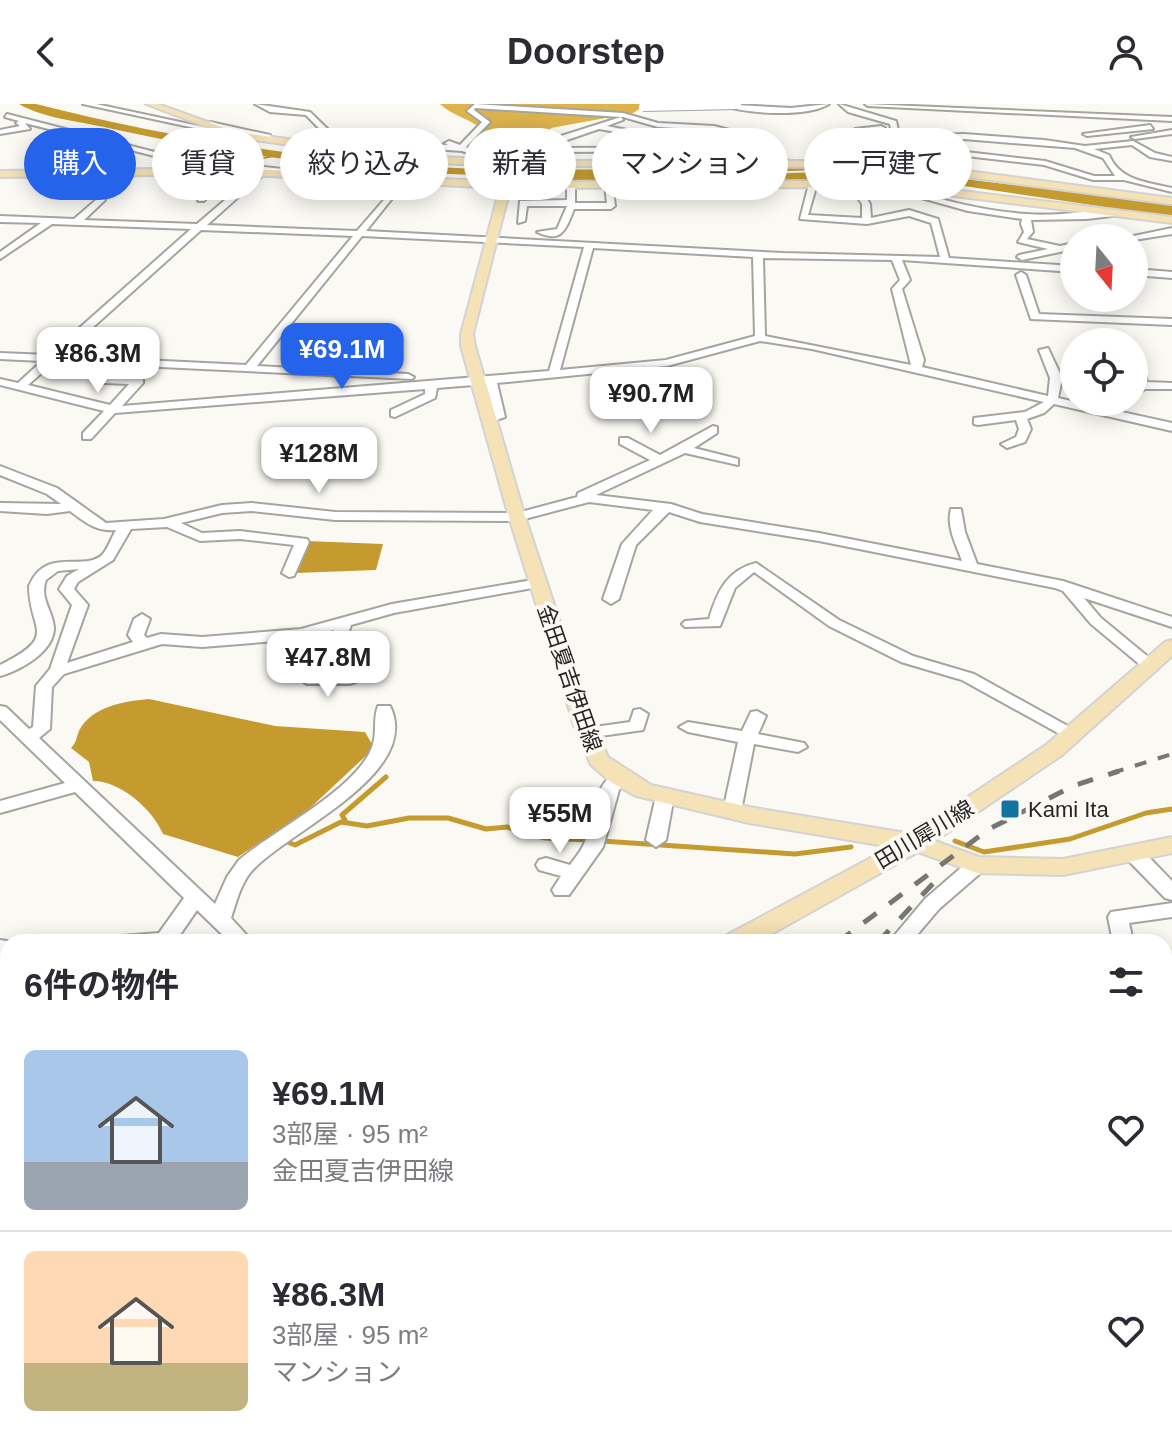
<!DOCTYPE html>
<html lang="ja">
<meta charset="utf-8">
<style>
body{margin:0;font-family:Arial,"Noto Sans JP",sans-serif;background:#f7f7f7;color:#2b2b33;height:100vh;display:flex;flex-direction:column;font-size:30px;white-space:nowrap}
*{box-sizing:border-box;margin:0}
p{font-size:26px;color:#7c7c81}
.icon{flex:none;width:44px;height:44px;fill:none;stroke:currentColor;stroke-width:2;stroke-linecap:round;stroke-linejoin:round}
.map{position:relative;flex:1;overflow:hidden}
.sheet{position:absolute;left:0px;top:830px;width:1172px;height:512px;display:flex;flex-direction:column;background:#fff;border-radius:24px 24px 0 0;box-shadow:0 4px 20px #0003}
.sheet>*{flex:none}
.guide{position:absolute;left:24px;top:24px;width:1124px;height:72px;display:flex;gap:16px}
.needle{width:52px;rotate:162deg}
.tools{position:absolute;left:1060px;top:120px;display:grid;gap:16px}
.tools a{display:grid;place-items:center;width:88px;height:88px;border-radius:50%;background:#fff;box-shadow:0 4px 20px #0003;font-size:40px}
.price{position:absolute;translate:-50% -68px;padding:0 18px;border-radius:16px;background:#fff;color:#222;font-size:26px;line-height:52px;filter:drop-shadow(0 2px 4px #0008)}
.price::after{content:'';position:absolute;left:50%;top:48px;width:24px;height:18px;margin-left:-12px;background:inherit;clip-path:polygon(0 0,100% 0,50% 100%)}
.price.on{background:#2563eb;color:#fff}
ul{padding:0;list-style:none}
li{display:flex;align-items:center;gap:24px;height:200px;padding:0 24px}
li+li{border-top:2px solid #e1e1e2}
li span{display:grid;place-items:center;flex:none;width:224px;height:160px;border-radius:12px;color:#555}
li>.icon{margin-inline-start:auto}
span .icon{width:96px;height:96px;fill:#fffc;stroke-width:1}
li b{font-size:34px}
h2{display:flex;justify-content:space-between;align-items:center;height:96px;padding:0 24px;font-size:34px}
.tag{padding:0 28px;border-radius:36px;background:#fff;box-shadow:0 4px 20px #0003;font-size:28px;line-height:72px}
.tag.on{background:#2563eb;color:#fff}
header{display:flex;justify-content:space-between;align-items:center;height:104px;padding:0 24px;background:#fff;font-size:36px;font-weight:600}
.map>svg:first-child{display:block}
.forest{fill:#deb34c}
.water{fill:#c59b30;fill-rule:evenodd}
.lines{fill:none;stroke-linecap:round;stroke-linejoin:round}
.stream-far1{stroke:#c59b30;stroke-width:2}
.stream{stroke:#c59b30;stroke-width:5}
.river{fill:#c59b30;fill-rule:evenodd}
.minor-casing{stroke:#a6a49f;stroke-width:4}
.major-casing{stroke:#d4d3d3;stroke-width:4}
.minor{fill:#fff;fill-rule:evenodd}
.major{fill:#f5e2b6;fill-rule:evenodd}
.rail-far2{stroke:#777673;stroke-width:4;stroke-dasharray:12 12;stroke-linecap:butt}
.rail-far1{stroke:#777673;stroke-width:5;stroke-dasharray:16 16;stroke-linecap:butt}
.rail{stroke:#777673;stroke-width:6;stroke-dasharray:20 20;stroke-linecap:butt}
.minor-bridge-casing{stroke:#a6a49f;stroke-width:10;stroke-linecap:butt}
.minor-bridge{stroke:#fff;stroke-width:8}
.poi-dot{fill:#1273a0;stroke:#fbf9f4;stroke-width:3}
.labels{text-anchor:middle;stroke-width:8;stroke-linejoin:round;paint-order:stroke}
.street-label{font-size:22px;fill:#262524;stroke:#fbf9f4}
.poi-label{font-size:22px;fill:#262524;stroke:#fbf9f4;text-anchor:start}
</style>
<header><svg class="icon" aria-label="back" viewBox="0 0 24 24"><path d="M15 5l-7 7 7 7"/></svg>Doorstep<svg class="icon" aria-label="person" viewBox="0 0 24 24"><circle cx="12" cy="8" r="4"/><path d="M4 21q1-7 8-7t8 7"/></svg></header>
<div class="map">
<svg width="1172" height="1342" viewBox="0 0 1172 1342">
<rect width="100%" height="100%" fill="#fbf9f4"/>
<path class="forest" d="M440,0H647L633,9L551,24L540,44C511,52 499,38 478,22C466,14 450,10 440,0Z"/>
<path class="water" d="M865,63L1172,100V113L923,76L513,77L520,66ZM842,65L852,67L762,70L765,72L758,74L707,70Z
M306,437L383,440L376,466L296,469Z
M149,595L275,622L365,628L372,640L370,648L309,705L238,753L163,730C153,706 121,677 93,677L89,658L71,644C77,638 76,634 79,627C91,602 126,597 149,595Z"/>
<g class="lines">
<path class="stream-far1" d="M234,60L278,51
M179,65L217,63"/>
<path class="stream" d="M345,716L342,711L386,673
M283,736L295,741L341,718L367,722L409,714H448L486,725L507,723L545,734L589,736
M602,737L795,750L851,743
M955,737L984,748L1070,735L1146,709L1172,705"/>
<path class="river" d="M19,0H36C201,42 367,64 538,67L544,70L538,73C394,71 253,56 113,25C85,18 44,15 19,0Z"/>
<defs>
<path id="minor" d="M83,0H96L222,27L218,29Z
M255,0L310,8L351,48L344,50L306,11L270,8Z
M475,0L623,9L658,19L714,22L772,37L768,39L714,26L658,23L623,13H621L623,16L607,22L678,36L674,38L599,25L564,37L552,44L767,43L790,58L783,60L765,47L545,48L522,61L519,57L558,33L621,13L475,4L474,6L490,18L466,43L501,57V61L462,47L406,43L372,53L368,51L406,39L448,41L445,39L449,37L460,41L482,18L467,7Z
M719,0L791,4L829,0C806,14 743,10 719,0Z
M839,0L896,17L901,40L929,61V65H923L894,43L892,36L852,29L855,25L881,22L885,24V31H892L890,20L848,8ZM877,27V30L864,28Z
M865,0L1172,13V17L868,2Z
M7,10L170,52L332,71L328,73L264,66V70L207,121L357,127L402,75L406,77L366,127L783,149L940,153L931,119L909,112L867,120L800,115L809,80L813,78L817,80L808,111L862,114V100L856,91L881,78C929,92 976,107 1027,110C1058,113 1090,105 1120,107V111L1087,115L1031,116L1033,128L1027,135L1060,142L1074,139V145L1022,156L1017,153L1019,151L1048,145L1018,138L1024,128L1021,120L1022,115L968,107L882,83L865,92L870,100L871,114L909,106L938,115L949,154L1074,162V168L902,156L910,176L902,185L924,256L922,263L1048,292L1050,274L1039,246L1048,244L1062,274L1058,294L1172,319V327L1054,300L1044,309L1027,315L1031,325L1025,338L1007,344L1001,340L1016,333L1019,325L1016,316L978,321L974,320V314L1025,308L1044,298L812,245L760,237L667,262L497,279L505,313L488,319L482,315L494,308L486,280L437,284L435,294L395,313L391,312V306L425,290V285L115,309L91,335H83V329L104,307L0,281V275L18,279L42,257L0,255V249L49,251L191,125L52,120L0,155V148L41,119L0,118V112L74,115L96,96L93,87L115,75L122,66L126,68L121,78L101,90L105,96L84,116L197,120L260,66L170,56L25,19L30,25L0,30V26L20,22L16,19L19,17L5,13ZM201,126L353,132L246,261L61,252ZM362,132L584,143L549,267L122,302L143,279V275H104V279L129,280L110,301L28,281L54,258L412,275L414,273L408,270L257,262ZM593,144L753,153L755,232L666,256L560,266ZM763,154L892,156L900,176L892,185L911,261L765,232Z
M210,18L270,31L271,33L267,35L207,22Z
M1150,21L1153,25L1087,32L1083,30Z
M1172,26V30L1135,35L1131,33Z
M964,30L1044,36L1085,42L1133,37L1155,49L1172,53V57L1150,53L1132,41L1094,45L1109,51C1120,77 1147,78 1172,84V88L1124,76H1093L1044,61L940,49L917,44L909,35L922,31ZM964,35L1075,44L1103,54L1115,72H1094L1045,57L940,45L923,40L918,36Z
M222,65L229,67L204,97H198Z
M571,79L575,81V99H607L605,81L612,79L615,102L611,105H574C566,125 562,140 537,128L557,125L567,102H527L525,117L518,119L520,97L567,96V81Z
M1172,124V130L1134,136L1124,134Z
M1134,165L1172,168V174L1134,171Z
M1021,168L1026,171L1039,210L1172,215V221L1031,215L1016,171Z
M1134,244L1139,247L1147,278L1172,279V285H1145L1134,293Z
M713,322L717,323V329L694,344L738,355V361L685,349L596,391L671,400L702,410L819,429L962,457C956,440 946,422 951,405H961L965,428L977,460L1063,477L1172,513V523L1084,494L1101,514L1158,561L1156,564H1144L1091,520L1063,487L1055,484L819,437L700,418L669,408L636,441L619,495L611,500L603,495L622,440L653,406L589,398L517,417L335,416L252,407L222,409L181,419L202,429L240,427L307,435L309,438L294,472L289,473L282,469L294,441L240,435L200,437L167,423L131,425L113,456L78,478L74,485L88,501L67,559L133,538L128,531L134,515L142,510L150,515L144,531L147,534L161,530L202,533L301,525L392,500L538,475L545,479L538,483L394,509L351,521L335,570L356,572L358,575L356,578L350,580H307L299,575L301,572L319,570L334,526L302,535L202,543L162,540L64,570L52,583L50,625L39,634L215,800L227,773L239,756C276,725 346,691 369,650C379,632 372,617 378,602H390C424,671 283,729 250,769C240,782 236,799 231,814L253,838H230L197,806L175,838H106L109,833L159,829L184,794L75,688L0,709V697L65,679L0,616V602L6,603L29,625L33,623L36,582L50,565L72,501L59,485L67,472L79,465L58,467L46,476C39,494 53,507 54,524C54,548 19,567 0,572V561C60,531 29,527 29,482C46,441 85,469 103,450C108,444 112,433 116,426C96,428 85,418 70,407L47,410L0,407V399L61,400L47,390L0,371V362L57,384L106,419L164,415L222,401L252,399L335,408L517,409L577,393L578,389L650,356L620,340V334H628L660,351Z
M756,459L839,516L913,552L974,570L1082,630L1073,635L1067,634L962,576L901,558L829,522L754,468L735,484L720,522L685,523L682,520L685,517L709,515C717,488 727,466 756,459Z
M640,605L648,610L643,626L587,634L578,629L587,624L630,618L634,606Z
M757,607L766,612L758,630L804,639L807,643L798,648L754,640L741,707L732,713L723,707L738,638L688,628L679,623L688,618L742,627L751,608Z
M620,668L629,674L619,686L603,743L569,791H555L552,786L561,772L539,766L536,761L539,756L546,754L570,761C575,754 581,747 584,740C594,718 592,676 620,668Z
M665,686L674,692L666,736L656,743L646,736L656,692Z
M1134,743L1141,745L1172,777V796L1165,794L1127,755L1124,750L1127,745Z
M977,754L984,756L987,761L984,766L939,805L911,838H889L925,795L970,756Z
M1172,799V813L1129,819L1133,838H1113L1108,813L1111,808Z
M0,836L14,838H8V852H0Z
M1172,872V888L1164,890V874Z
M1164,941L1172,944V972L1164,970Z
M25,1334H55L58,1342H28Z
M266,1334H304L300,1342H262Z
M328,1334H378L374,1342H332Z
M543,1334H573L576,1342H546Z
M953,1334H1004L1008,1342H957Z"/>
<path id="major" d="M146,0H158L235,28L414,52L537,57H891L1172,94V100L891,63L518,62L512,78L881,77L1172,113V119L881,83L510,84L473,230L475,242L525,413L594,621L608,653L651,681L749,703L912,730L1046,641L1165,538L1172,536V552L1062,651L935,737L979,753L1063,755L1172,733V749L1063,771L977,769L918,748L757,838H723L727,831L891,743L749,719L636,692L612,679L591,661L574,621L509,413L461,242V230L500,84L230,70L0,73V67L230,64L502,78L508,62L414,58L233,33Z
M8,1073V1101L0,1104V1076Z"/>
</defs>
<use href="#minor" class="minor-casing"/>
<use href="#major" class="major-casing"/>
<use href="#minor" class="minor"/>
<use href="#major" class="major"/>
<path class="rail-far2" d="M1112,669L1172,650"/>
<path class="rail-far1" d="M838,838L989,725L1073,682L1119,667
M878,838L941,771"/>
<path class="rail" d="M772,1334V1342
M204,1342L214,1334"/>
<defs>
<path id="minor-bridge" d="M643,3L737,1"/>
</defs>
<use href="#minor-bridge" class="minor-bridge-casing"/>
<use href="#minor-bridge" class="minor-bridge"/>
</g>
<rect class="poi-dot" x="1000" y="695" width="20" height="20" rx="4"/>
<g class="labels">
<g class="street-label">
<text transform="translate(570 574) rotate(71)" y="8">金田夏吉伊田線</text>
<text transform="translate(924 730) rotate(-31)" y="8">田川犀川線</text>
</g>
<g class="poi-label">
<text x="1028" y="713">Kami Ita</text>
</g>
</g>
</svg>
<div class="tools">
<a><svg class="needle" viewBox="-14 -14 28 28"><path d="M0-13l5 13h-10z" fill="#e53935"/><path d="M0 13l5-13h-10z" fill="#7c7c81"/></svg></a>
<a><svg class="icon" aria-label="locate" viewBox="0 0 24 24"><circle cx="12" cy="12" r="6"/><path d="M12 2v4M12 18v4M2 12h4M18 12h4"/></svg></a>
</div>
<b class="price on" style="left:342px;top:287px">¥69.1M</b>
<b class="price" style="left:98px;top:291px">¥86.3M</b>
<b class="price" style="left:651px;top:331px">¥90.7M</b>
<b class="price" style="left:319px;top:391px">¥128M</b>
<b class="price" style="left:328px;top:595px">¥47.8M</b>
<b class="price" style="left:560px;top:751px">¥55M</b>
<div class="guide">
<a class="tag on">購入</a>
<a class="tag">賃貸</a>
<a class="tag">絞り込み</a>
<a class="tag">新着</a>
<a class="tag">マンション</a>
<a class="tag">一戸建て</a>
</div>
<section class="sheet">
<h2>6件の物件<svg class="icon" aria-label="filters" viewBox="0 0 24 24"><path d="M4 7h16M4 17h16"/><circle cx="9" cy="7" r="2"/><circle cx="15" cy="17" r="2"/></svg></h2>
<ul>
<li><span style="background:linear-gradient(#a9c7e8 70%,#9aa5b1 0)"><svg class="icon" aria-label="home" viewBox="0 0 24 24"><path d="M3 11l9-7 9 7M6 9v11h12V9"/></svg></span><div><b>¥69.1M</b><p>3部屋 · 95 m²</p><p>金田夏吉伊田線</p></div><svg class="icon" aria-label="heart" viewBox="0 0 24 24"><path d="M12 20l-8-8c-3-5 5-10 8-4 3-6 11-1 8 4z"/></svg></li>
<li><span style="background:linear-gradient(#ffd9b3 70%,#c2b280 0)"><svg class="icon" aria-label="home" viewBox="0 0 24 24"><path d="M3 11l9-7 9 7M6 9v11h12V9"/></svg></span><div><b>¥86.3M</b><p>3部屋 · 95 m²</p><p>マンション</p></div><svg class="icon" aria-label="heart" viewBox="0 0 24 24"><path d="M12 20l-8-8c-3-5 5-10 8-4 3-6 11-1 8 4z"/></svg></li>
</ul>
</section>
</div>
